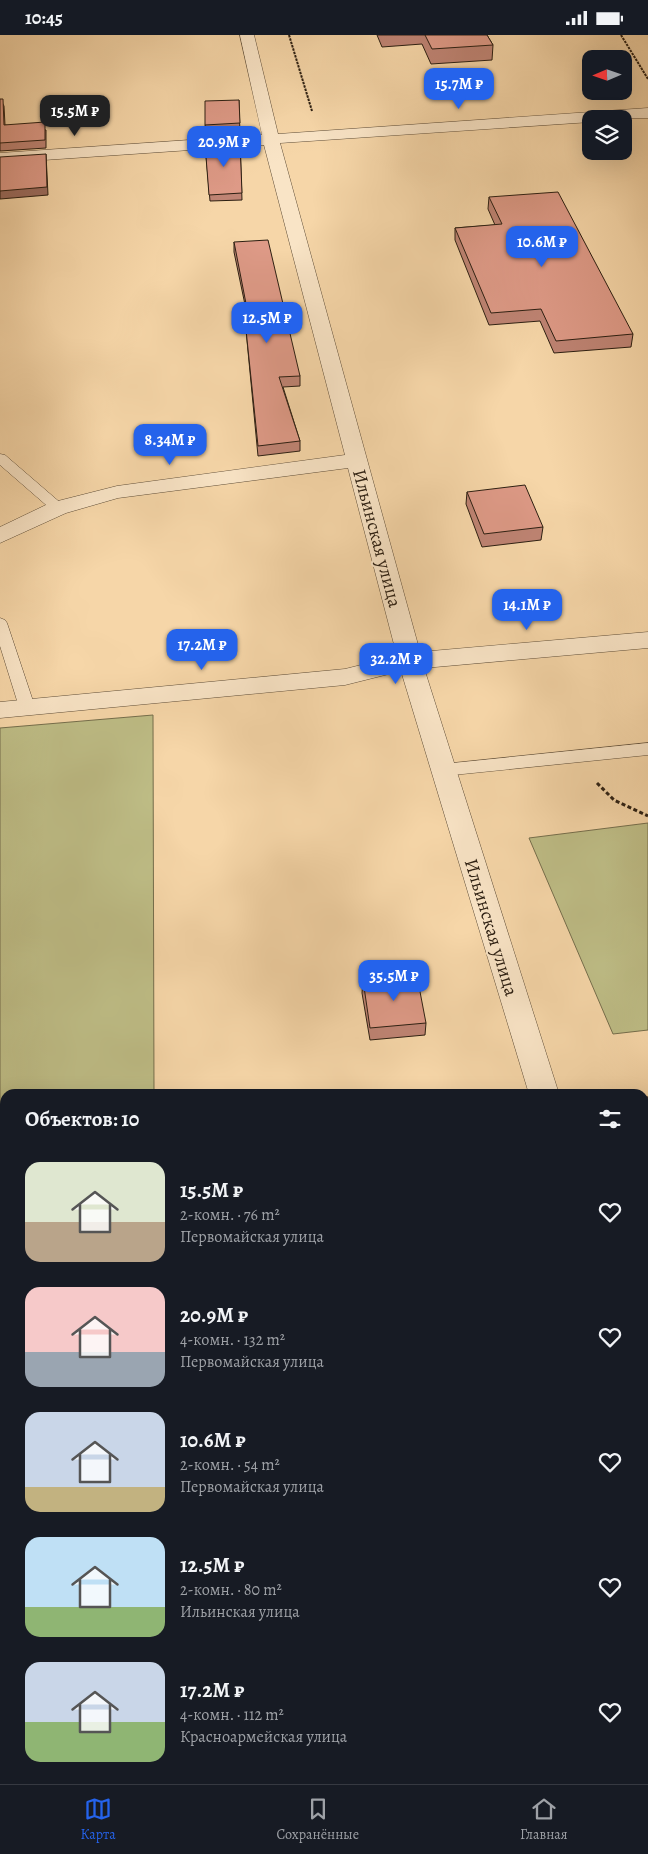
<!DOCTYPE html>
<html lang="ru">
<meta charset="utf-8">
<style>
body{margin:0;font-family:Alegreya,serif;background:#242831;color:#f1f3f6;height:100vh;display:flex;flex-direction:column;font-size:19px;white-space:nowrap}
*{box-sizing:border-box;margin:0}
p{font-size:16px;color:#9ea1a6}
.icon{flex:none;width:28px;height:28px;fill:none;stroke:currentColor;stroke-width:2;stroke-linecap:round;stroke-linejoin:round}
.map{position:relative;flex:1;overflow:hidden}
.details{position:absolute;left:0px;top:1054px;width:649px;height:696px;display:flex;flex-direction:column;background:#171b24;border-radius:15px 15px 0 0;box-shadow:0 5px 20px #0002}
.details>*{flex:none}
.needle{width:32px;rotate:268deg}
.fabs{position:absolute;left:582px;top:15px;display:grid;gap:10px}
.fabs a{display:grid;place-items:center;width:50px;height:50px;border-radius:10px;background:#171b24;box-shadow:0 5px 20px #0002;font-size:25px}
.price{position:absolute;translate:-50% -42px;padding:0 11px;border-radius:10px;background:#2563eb;color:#fff;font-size:16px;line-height:32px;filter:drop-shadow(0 1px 2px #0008)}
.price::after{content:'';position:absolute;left:50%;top:30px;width:15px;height:11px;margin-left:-8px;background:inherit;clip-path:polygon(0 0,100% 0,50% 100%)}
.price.active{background:#222;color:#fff}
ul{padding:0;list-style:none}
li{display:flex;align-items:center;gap:15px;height:125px;padding:0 25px}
li span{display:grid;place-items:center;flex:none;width:140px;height:100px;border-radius:15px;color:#555}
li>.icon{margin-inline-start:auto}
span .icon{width:60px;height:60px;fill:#fffc;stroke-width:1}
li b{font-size:21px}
h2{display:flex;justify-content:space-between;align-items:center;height:60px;padding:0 25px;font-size:21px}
.status{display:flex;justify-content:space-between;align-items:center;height:35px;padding:0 25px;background:#171b24;direction:ltr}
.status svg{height:14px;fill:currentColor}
.dock{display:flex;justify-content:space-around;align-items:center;height:70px;border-top:1px solid #363941;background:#171b24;font-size:14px;color:#9ea1a6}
.dock a{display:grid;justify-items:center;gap:2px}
.dock .active{color:#2563eb}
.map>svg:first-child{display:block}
.green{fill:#bebd86;stroke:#756e4c}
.water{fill:#a1b6b3;stroke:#727a73}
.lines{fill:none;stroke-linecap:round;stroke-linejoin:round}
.service-casing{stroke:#5e4d38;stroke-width:1}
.minor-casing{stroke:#5e4d38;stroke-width:1}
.path-far2{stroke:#2c1f12;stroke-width:2;stroke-dasharray:2.5 1;stroke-linecap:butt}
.path-far1{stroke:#2c1f12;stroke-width:3;stroke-dasharray:4 2.5;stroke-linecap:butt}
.path{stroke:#2c1f12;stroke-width:4;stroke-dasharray:5 3;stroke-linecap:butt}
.service{fill:#f9e4c6;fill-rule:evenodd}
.minor{fill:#f9e4c6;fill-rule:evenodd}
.wall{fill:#bf8474;stroke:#2c1f12}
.shaded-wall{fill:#9b6c5e;stroke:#2c1f12}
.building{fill:#de9a87;stroke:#2c1f12}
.labels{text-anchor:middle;stroke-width:4;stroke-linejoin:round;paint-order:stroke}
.street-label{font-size:19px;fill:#2c1f12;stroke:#f9e4c6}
</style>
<div class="status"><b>10:45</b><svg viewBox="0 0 49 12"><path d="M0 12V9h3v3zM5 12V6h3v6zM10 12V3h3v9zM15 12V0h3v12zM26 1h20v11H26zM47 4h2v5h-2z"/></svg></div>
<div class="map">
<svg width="648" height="1749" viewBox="0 0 648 1749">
<rect width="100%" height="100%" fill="#f6d6a8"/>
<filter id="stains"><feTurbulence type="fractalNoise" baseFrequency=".004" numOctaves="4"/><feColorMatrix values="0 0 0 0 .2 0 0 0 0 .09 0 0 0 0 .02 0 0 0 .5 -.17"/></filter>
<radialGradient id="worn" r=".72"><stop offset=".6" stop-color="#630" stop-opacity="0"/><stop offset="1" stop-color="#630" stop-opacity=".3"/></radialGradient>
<path class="green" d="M153,680L154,1059H5V1323H0V693Z
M648,788V995L613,999L529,803Z
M648,1292V1435L644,1434V1293Z"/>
<path class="water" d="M0,1323H5V1745H644V1434L648,1435V1749H0Z"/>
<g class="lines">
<defs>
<path id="service" d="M0,419L5,420L63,470L65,473L63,476H53L0,430Z
M0,583L5,585L7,588L35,672L33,676L27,677L21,676L19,672L0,611Z
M648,708V720L443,741L437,739L435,735L437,731L443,729Z"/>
<path id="minor" d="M240,0H254L278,99L648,73V83L591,84V87L280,108L420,617L648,597V613L424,633L559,1059H529L401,636L345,650L0,683V667L345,634L397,621L348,433L118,463L66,478L0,508V492L50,468L117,451L345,420L264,110L0,128V118L262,100Z"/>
</defs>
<use href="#service" class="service-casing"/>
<use href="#minor" class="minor-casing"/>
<path class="path-far2" d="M289,0L312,76
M621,0L648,44"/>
<path class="path-far1" d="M597,748L614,765L648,781"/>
<path class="path" d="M0,1233L5,1234
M644,1344H648
M644,1348L648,1349"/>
<use href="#service" class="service"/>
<use href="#minor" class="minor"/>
</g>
<path class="wall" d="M377,0H487L493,10L492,25L431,29L422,9L382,12Z
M0,64L4,71L5,90L46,95V113L0,116Z
M239,65L240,100L206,102L205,90Z
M240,107L242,165L210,166L205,109Z
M489,162L633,299L631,312L554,318L540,286L489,290L455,205V193L495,190L488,174Z
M234,207L300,341V351L283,352L300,406V416L258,421L246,295L245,285L248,284L234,217Z
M467,457L543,492L541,505L482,512L466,469Z
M363,945L426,988L425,1000L370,1005L362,958Z
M648,1062V1178L644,1167V1063Z"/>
<path class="shaded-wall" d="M46,119L48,160L0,164V156Z"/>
<path class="building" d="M425,0H487L493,10L432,14Z
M0,64H3L4,90L45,87V105L0,108Z
M239,65L240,88L205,90V66Z
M240,107L242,158L209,160L205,109Z
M46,119L47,152L0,156V122Z
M558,157L633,299L556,306L541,274L491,278L455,193L502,189L489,162Z
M268,205L300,341L279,342L300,406L258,411L245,285L249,284L234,207Z
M525,450L543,492L484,499L467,457Z
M417,941L426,988L370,993L363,945Z
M648,1062V1158L644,1147V1063Z"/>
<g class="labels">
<g class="street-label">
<text transform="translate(378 503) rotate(75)" y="7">Ильинская улица</text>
<text transform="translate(492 892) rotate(73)" y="7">Ильинская улица</text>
</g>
</g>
<rect width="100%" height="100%" filter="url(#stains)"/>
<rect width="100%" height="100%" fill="url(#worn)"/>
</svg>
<div class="fabs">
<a><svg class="needle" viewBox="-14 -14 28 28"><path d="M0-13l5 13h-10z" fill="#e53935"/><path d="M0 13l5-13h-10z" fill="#9ea1a6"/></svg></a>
<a><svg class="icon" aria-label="layers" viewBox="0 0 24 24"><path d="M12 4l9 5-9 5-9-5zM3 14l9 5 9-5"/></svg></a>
</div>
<b class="price" style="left:459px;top:75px">15.7M ₽</b>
<b class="price active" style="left:75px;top:102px">15.5M ₽</b>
<b class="price" style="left:224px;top:133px">20.9M ₽</b>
<b class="price" style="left:542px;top:233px">10.6M ₽</b>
<b class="price" style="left:267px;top:309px">12.5M ₽</b>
<b class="price" style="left:170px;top:431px">8.34M ₽</b>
<b class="price" style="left:527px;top:596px">14.1M ₽</b>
<b class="price" style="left:202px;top:636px">17.2M ₽</b>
<b class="price" style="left:396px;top:650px">32.2M ₽</b>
<b class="price" style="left:394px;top:967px">35.5M ₽</b>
<section class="details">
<h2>Объектов: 10<svg class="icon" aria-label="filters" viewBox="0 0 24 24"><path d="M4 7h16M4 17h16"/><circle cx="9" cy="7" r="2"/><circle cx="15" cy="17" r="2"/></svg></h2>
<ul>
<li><span style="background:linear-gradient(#dfe7d0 60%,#b9a48a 0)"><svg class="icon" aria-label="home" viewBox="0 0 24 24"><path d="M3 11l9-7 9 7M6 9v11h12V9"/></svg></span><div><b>15.5M ₽</b><p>2-комн. · 76 m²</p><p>Первомайская улица</p></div><svg class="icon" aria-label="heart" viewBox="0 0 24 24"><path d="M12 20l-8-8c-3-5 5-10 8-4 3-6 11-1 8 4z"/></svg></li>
<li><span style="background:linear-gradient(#f6c9c9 65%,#9aa5b1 0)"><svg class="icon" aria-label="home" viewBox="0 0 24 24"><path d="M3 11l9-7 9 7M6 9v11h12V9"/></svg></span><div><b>20.9M ₽</b><p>4-комн. · 132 m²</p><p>Первомайская улица</p></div><svg class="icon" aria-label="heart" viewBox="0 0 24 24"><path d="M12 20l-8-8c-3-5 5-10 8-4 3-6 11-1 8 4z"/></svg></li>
<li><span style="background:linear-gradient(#c9d6e8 75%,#c2b280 0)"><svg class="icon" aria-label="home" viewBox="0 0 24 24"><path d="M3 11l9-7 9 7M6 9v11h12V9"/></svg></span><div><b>10.6M ₽</b><p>2-комн. · 54 m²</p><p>Первомайская улица</p></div><svg class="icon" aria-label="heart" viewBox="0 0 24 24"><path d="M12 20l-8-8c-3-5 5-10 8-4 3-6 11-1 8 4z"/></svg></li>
<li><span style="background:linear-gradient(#bfe0f5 70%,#8fb573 0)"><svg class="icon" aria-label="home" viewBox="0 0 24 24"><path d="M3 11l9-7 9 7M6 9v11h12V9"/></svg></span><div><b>12.5M ₽</b><p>2-комн. · 80 m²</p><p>Ильинская улица</p></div><svg class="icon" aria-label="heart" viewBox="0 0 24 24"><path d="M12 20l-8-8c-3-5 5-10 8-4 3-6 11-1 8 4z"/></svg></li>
<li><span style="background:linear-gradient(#c9d6e8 60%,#8fb573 0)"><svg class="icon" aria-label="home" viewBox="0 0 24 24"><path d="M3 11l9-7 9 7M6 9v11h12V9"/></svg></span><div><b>17.2M ₽</b><p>4-комн. · 112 m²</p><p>Красноармейская улица</p></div><svg class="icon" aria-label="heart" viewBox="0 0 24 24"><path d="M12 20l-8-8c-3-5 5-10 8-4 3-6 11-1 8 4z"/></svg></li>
</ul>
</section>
</div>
<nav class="dock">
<a class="active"><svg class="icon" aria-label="map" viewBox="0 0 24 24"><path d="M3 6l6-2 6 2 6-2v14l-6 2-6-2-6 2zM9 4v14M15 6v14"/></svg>Карта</a>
<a><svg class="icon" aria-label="saved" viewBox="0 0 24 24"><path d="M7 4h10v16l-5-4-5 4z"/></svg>Сохранённые</a>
<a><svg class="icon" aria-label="home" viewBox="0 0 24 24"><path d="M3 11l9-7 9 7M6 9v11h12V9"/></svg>Главная</a>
</nav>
